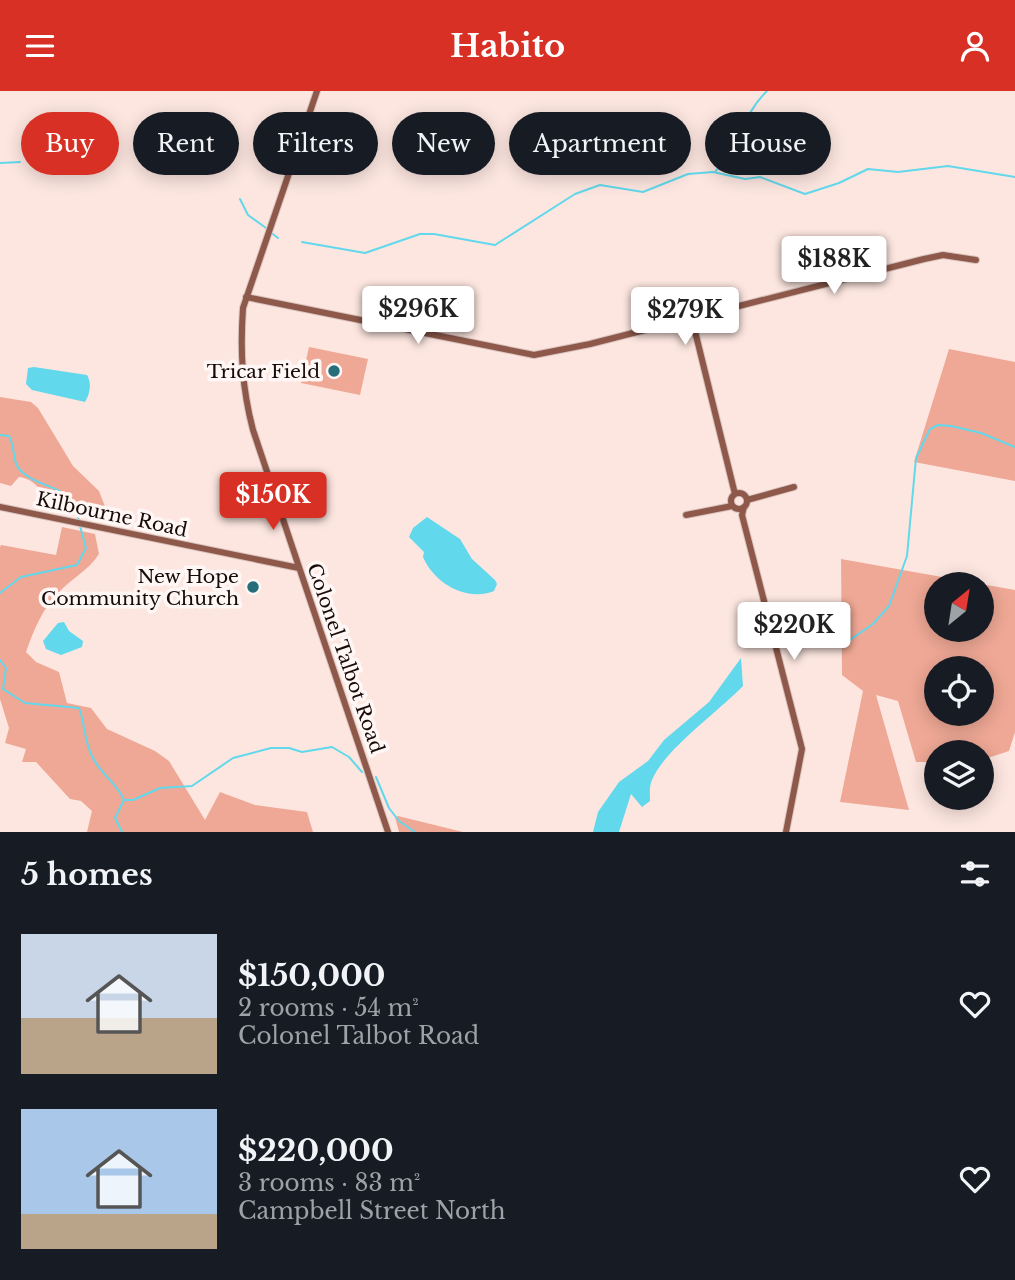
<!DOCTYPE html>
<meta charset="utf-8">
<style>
body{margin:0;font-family:"Libre Baskerville",serif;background:#242831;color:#f1f3f6;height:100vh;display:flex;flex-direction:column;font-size:26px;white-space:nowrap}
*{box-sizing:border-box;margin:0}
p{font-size:23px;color:#9ea1a6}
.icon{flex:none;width:38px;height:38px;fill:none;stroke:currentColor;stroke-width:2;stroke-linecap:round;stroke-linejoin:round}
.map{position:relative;height:741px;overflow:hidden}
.sheet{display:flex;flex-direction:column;background:#171b24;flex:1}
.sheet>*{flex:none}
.banner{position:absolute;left:21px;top:21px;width:973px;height:63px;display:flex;gap:14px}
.needle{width:46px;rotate:30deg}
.buttons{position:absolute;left:924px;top:481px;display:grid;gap:14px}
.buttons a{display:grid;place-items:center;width:70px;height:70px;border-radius:50%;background:#171b24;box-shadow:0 4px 18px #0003;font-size:35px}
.price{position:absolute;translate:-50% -60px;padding:0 16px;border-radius:7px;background:#fff;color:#222;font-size:23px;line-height:46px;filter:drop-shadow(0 2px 4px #0008)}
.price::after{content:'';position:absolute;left:50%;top:42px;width:21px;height:16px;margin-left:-10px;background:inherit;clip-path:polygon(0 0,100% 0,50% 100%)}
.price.on{background:#d93025;color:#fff}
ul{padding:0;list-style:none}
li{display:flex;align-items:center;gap:21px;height:175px;padding:0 21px}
li span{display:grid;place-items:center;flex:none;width:196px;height:140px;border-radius:0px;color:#555}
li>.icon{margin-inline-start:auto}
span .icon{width:84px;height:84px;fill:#fffc;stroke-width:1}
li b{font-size:30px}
h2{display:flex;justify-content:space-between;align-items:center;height:84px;padding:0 21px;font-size:30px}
.pill{padding:0 24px;border-radius:32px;background:#171b24;box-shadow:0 4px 18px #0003;font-size:24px;line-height:63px}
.pill.on{background:#d93025;color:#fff}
header{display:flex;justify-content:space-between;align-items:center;height:91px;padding:0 21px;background:#d93025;color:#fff;font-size:32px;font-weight:700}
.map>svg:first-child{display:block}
.green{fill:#efa895;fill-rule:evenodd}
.water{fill:#61d8eb}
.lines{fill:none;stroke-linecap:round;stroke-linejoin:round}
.stream{stroke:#61d8eb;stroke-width:2}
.secondary-casing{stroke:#d8c3bd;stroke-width:8}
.secondary{stroke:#8e594b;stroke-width:6}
.poi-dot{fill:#266e7a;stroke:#fff7f5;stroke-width:2.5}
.labels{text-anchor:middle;stroke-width:7;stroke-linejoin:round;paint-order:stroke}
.poi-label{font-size:19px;fill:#170b08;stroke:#fff7f5;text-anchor:end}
.street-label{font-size:19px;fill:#170b08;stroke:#fff7f5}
</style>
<header><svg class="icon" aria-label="menu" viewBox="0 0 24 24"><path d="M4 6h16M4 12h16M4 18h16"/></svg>Habito<svg class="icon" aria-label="person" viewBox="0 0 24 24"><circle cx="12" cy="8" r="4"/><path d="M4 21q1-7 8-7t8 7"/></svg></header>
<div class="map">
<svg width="1015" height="741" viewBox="0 0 1015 741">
<rect width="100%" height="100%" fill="#fde6e0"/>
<path class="green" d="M309,256L368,268L360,304L301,292Z
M949,258L1015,271V390L914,371Z
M0,306L31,311L38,317L73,375L99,400L111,431L54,419C45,405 37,388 19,386L11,395L0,392Z
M62,436L95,443L99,463C88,480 72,487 58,502C42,519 34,538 26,561L36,571L59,581L67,612L91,617L107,638L155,660L169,670L205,729L220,701L255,714L307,721L313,741H87L92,720L81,710L70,708L36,671H22L26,658L5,652L9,637L0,608V456L1,454L56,464Z
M841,468L1015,499V641L1009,660L982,669V662H936V675L929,671H916L898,610L876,604L909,719L840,711L863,600L842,584ZM936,494H982V539H936ZM936,578H982V623H936Z
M398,725L463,741H399L395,726Z"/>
<path class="water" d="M34,276L87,284C92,292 90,303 85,311L32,299L26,293L28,277Z
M427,426L460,448L472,468L495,489L497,493L494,500C466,511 434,492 423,466L424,461L409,446L413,437Z
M64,531L69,540L83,550L82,556L61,564L46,558L43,550L58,532Z
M741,567L743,595C719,620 664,659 652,689C649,695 650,704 650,710L642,716L631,703L619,741H593L598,721L619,691L648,670L664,649L709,611Z"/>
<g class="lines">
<path class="stream" d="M0,72L20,71
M715,81C737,57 743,23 767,0
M240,108L248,124L266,137
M270,141L278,147
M302,151L365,162L420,143H434L495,154L575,103L600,94L643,101L688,83L713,81L745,88L760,86L805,103L839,92L868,78L898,81L948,75L1015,86
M0,344L9,345C16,356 11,372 22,381C44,401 73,391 79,430
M0,502L21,486L77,474L86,457L80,435
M844,553L873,533L889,515L907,465L916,367L930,338L938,334L951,335L981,342L1015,356
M0,569L6,577L3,598L25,612L79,617C85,632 84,650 92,665C100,683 118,693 124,709L115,727L122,741
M376,686L389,717L399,730L415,741
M124,709H133L160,697L192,695L233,667L271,657H289L302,661L332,656L349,666L362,681"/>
<defs>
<path id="secondary" d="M317,0L243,217C240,260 242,297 253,339L388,741
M246,206L534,264L590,253L924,168L943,164L976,169
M692,228L735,403
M731 410a8 8 0 1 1 16 0a8 8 0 1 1-16 0Z
M747,409L794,396
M0,416L299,477
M744,416L742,424L802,658L786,741
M686,424L732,415"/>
</defs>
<use href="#secondary" class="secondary-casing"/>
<use href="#secondary" class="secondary"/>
</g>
<g class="poi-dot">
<circle cx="334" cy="280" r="7"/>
<circle cx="253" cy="496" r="7"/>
</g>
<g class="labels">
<g class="poi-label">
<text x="320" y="287">Tricar Field</text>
<text x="239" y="492">New Hope<tspan x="239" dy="22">Community Church</tspan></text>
</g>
<g class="street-label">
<text transform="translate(112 423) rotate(12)" y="7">Kilbourne Road</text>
<text transform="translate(346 567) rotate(71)" y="7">Colonel Talbot Road</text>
</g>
</g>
</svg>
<div class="buttons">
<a><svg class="needle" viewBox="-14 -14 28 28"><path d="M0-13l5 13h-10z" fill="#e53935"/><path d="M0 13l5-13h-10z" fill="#9ea1a6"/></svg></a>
<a><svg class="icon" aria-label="locate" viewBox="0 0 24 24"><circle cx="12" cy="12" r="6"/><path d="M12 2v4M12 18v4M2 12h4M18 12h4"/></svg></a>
<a><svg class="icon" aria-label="layers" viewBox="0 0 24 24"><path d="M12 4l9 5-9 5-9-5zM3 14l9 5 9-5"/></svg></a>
</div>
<b class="price" style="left:834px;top:205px">$188K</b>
<b class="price" style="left:418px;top:255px">$296K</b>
<b class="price" style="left:685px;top:256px">$279K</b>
<b class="price on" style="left:273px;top:441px">$150K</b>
<b class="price" style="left:794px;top:571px">$220K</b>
<div class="banner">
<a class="pill on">Buy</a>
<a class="pill">Rent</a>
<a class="pill">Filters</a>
<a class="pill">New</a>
<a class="pill">Apartment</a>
<a class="pill">House</a>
</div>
</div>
<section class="sheet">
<h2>5 homes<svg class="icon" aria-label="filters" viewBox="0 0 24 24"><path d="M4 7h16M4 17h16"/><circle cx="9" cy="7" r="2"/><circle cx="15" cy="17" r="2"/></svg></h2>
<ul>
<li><span style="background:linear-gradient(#c9d6e8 60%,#b9a48a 0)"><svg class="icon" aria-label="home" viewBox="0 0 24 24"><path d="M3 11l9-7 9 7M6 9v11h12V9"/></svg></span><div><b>$150,000</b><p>2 rooms · 54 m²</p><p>Colonel Talbot Road</p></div><svg class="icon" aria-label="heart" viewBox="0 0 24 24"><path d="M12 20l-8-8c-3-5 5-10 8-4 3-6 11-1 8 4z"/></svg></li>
<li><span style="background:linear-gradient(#a9c7e8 75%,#b9a48a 0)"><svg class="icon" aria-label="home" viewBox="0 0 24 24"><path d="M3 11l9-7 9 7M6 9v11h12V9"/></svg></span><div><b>$220,000</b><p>3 rooms · 83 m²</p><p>Campbell Street North</p></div><svg class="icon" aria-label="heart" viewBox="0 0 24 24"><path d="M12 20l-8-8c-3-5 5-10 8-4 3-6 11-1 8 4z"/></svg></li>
</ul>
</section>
